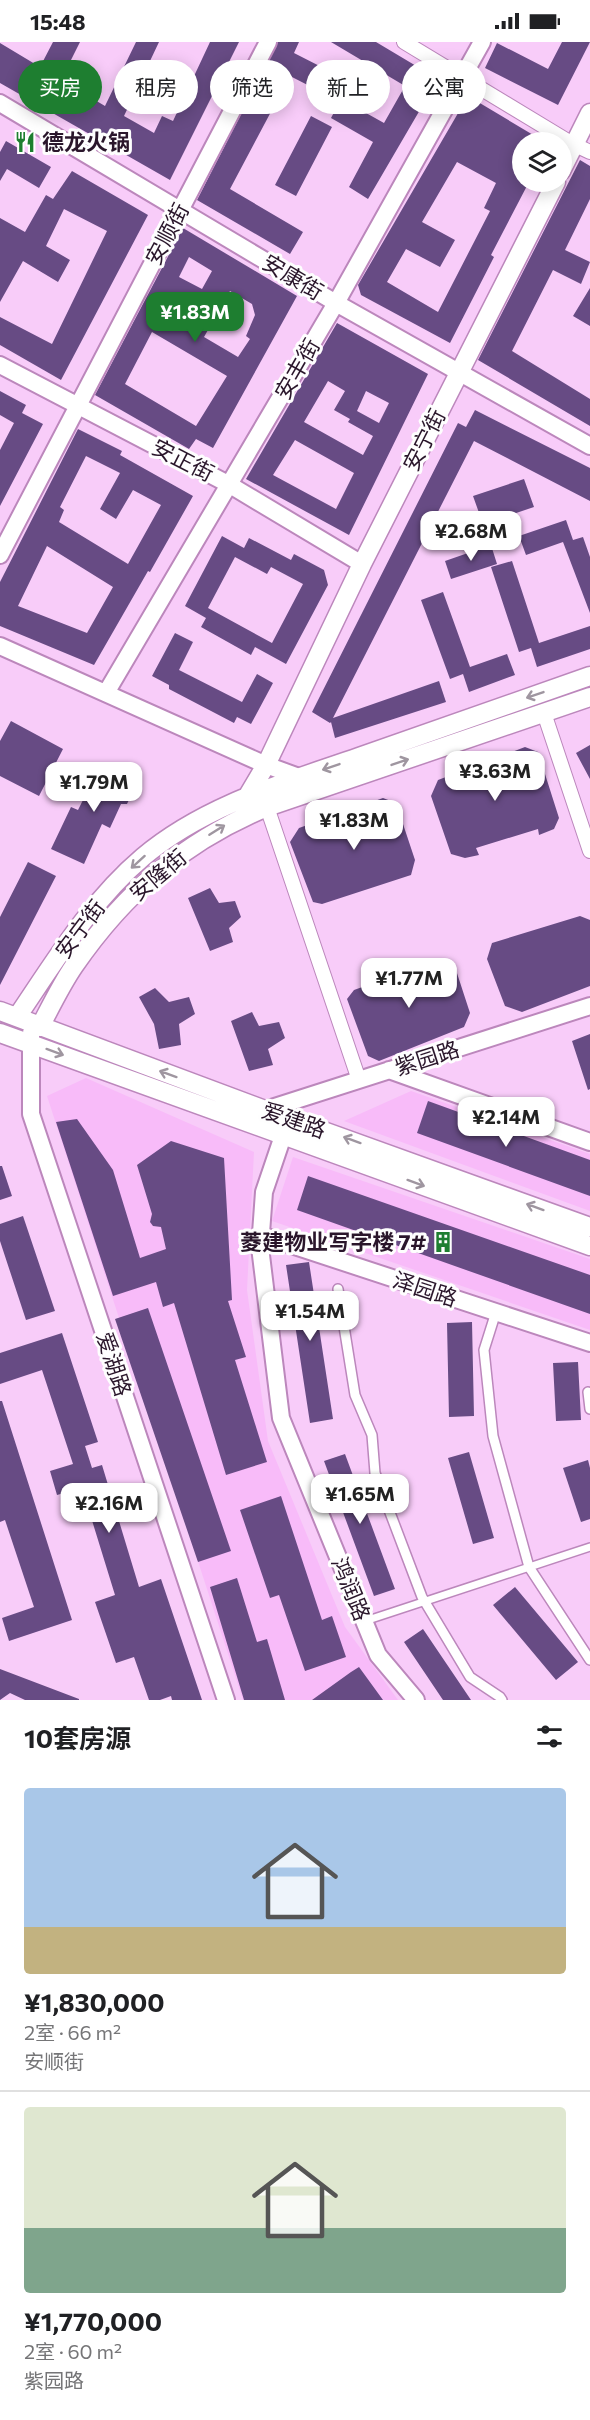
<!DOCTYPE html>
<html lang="zh">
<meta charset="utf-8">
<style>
body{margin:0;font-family:Commissioner,"Noto Sans SC",sans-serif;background:#f2f2f2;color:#202124;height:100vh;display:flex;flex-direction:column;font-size:22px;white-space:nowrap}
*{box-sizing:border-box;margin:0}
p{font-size:20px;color:#757577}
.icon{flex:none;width:33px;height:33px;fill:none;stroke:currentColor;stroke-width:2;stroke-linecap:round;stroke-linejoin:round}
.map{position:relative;height:1658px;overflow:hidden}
.side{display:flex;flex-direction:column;background:#fff;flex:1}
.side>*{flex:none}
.hud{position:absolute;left:18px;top:18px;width:555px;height:54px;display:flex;gap:12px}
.controls{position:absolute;left:512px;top:90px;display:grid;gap:12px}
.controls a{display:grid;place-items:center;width:60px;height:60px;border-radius:50%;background:#fff;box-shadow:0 3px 15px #0003;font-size:30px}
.price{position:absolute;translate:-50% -51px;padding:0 14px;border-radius:12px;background:#fff;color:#222;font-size:20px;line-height:39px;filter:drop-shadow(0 2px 3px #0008)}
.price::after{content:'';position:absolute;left:50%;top:36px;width:18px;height:14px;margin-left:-9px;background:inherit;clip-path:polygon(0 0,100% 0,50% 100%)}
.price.current{background:#1e7e30;color:#fff}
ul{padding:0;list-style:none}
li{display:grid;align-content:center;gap:12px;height:318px;padding:0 24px}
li+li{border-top:2px solid #e0e0e0}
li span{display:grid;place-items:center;height:186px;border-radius:6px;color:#555}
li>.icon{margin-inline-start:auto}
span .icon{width:108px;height:108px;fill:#fffc;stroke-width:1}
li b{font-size:26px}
h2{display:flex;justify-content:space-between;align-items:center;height:72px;padding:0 24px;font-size:26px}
.pill{padding:0 21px;border-radius:27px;background:#fff;box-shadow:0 3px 15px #0003;font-size:21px;line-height:54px}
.pill.current{background:#1e7e30;color:#fff}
.status{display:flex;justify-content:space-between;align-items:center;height:42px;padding:0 30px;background:#fff;direction:ltr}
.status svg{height:16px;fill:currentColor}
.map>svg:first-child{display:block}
.built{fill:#f8bbf9}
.building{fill:#674b84;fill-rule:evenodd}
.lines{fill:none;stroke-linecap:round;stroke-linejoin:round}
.service-casing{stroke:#bc87bc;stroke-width:10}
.pedestrian-casing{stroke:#bc87bc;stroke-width:12}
.minor-casing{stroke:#bc87bc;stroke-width:16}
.tertiary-casing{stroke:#bc87bc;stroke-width:20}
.secondary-casing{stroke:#bc87bc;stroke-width:21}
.service{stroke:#fff;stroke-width:7}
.pedestrian{stroke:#fff;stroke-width:9}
.minor{stroke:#fff;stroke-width:14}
.tertiary{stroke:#fff;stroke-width:16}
.secondary{stroke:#fff;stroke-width:18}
.oneway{stroke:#9f96a0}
.labels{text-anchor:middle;stroke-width:6;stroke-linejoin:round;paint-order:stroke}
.poi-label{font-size:22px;font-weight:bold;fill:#2a162b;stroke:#fefefe;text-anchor:start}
.street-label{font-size:22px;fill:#2a162b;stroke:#fefefe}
</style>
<div class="status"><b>15:48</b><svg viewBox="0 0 49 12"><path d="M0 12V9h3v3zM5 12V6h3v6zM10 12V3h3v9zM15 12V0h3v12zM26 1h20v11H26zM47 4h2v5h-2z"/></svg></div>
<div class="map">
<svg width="590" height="1658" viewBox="0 0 590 1658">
<rect width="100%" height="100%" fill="#f8ccf9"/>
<path class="built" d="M86,1036L254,1110L247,1248L268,1399L345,1585L398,1658H243L47,1054Z
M411,1049L590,1112V1169L344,1079Z
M293,1115L590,1217V1288L272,1179Z"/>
<path class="building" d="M53,0H80L61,38L105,64L136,0H159L124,74L154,91L162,74L173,79L210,0H239L170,138L0,41V1L40,25Z
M278,0H299L294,11L345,37L335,57L290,34L230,147L303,190L290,212L197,158Z
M331,0H376L438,37L368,157L349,145L373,100L331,76L341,57L384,81L405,44Z
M562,0H590L558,63L485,26L497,1L548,27Z
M468,54L545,100H522V140H529L491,213L494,215L450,301L361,253L358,243ZM457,120L496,141L484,166L490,169L438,270L387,240L406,207L440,225L455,198L422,180Z
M311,74L332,85L296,154L275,143Z
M6,99L51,125L39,146L7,127L0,139V110Z
M580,118L590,124V157L565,208L590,220L581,242L553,228L512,309L590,357V384L478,318Z
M72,129L148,173L61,338L0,303V275L52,302L107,189L64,167L46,204L70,218L58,240L23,219L0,260V176L25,190L46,153L53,157Z
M183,186L297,254L213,406L196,397L189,407L95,353ZM189,215L212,229L202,247L179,235ZM230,249L252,262L255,273L246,294L250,297L238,315L204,295ZM152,290L227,334L196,384L125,342Z
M590,246V284L573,274Z
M337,281L428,332L349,493L246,437ZM328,339L345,349L334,368L350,377L348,380L373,394L363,413L304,380ZM366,349L389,361L379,381L357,369ZM295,398L354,431L336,467L273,433Z
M0,349L26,363L22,371L43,382L0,464V408L14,381L0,373Z
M475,368L590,426V459L474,399L333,676L439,639L446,660L335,696L331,680L330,681L312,670L458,381L466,385Z
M78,387L122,409L120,413L193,454L150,530L148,529L94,623L0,584V540ZM86,414L120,431L100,467L116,477L133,448L161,463L128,522L59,480L64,468L60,465ZM47,504L113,545L87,591L18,564Z
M524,437L534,465L483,482L473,454Z
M566,478L573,498L583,495L590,515V571L563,500L526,513L519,494Z
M222,494L244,506L249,496L291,518L294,512L324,528L328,543L286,622L255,605L251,613L201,585L206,576L185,564ZM235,515L267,532L271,525L303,542L272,601L208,566Z
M491,503L497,522L451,537L445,519Z
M512,519L539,601L590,584V607L537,625L531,606L519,610L491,525Z
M443,550L470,625L507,612L515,633L469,650L463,632L450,637L421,558Z
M175,591L193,600L179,628L242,660L257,632L273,641L251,682L237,675L234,681L169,647V643L152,634Z
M11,679L63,707L39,754L0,734V699Z
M590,703V737L576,711Z
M525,705L538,710L559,776L554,787L539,793L538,787L476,806L479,813L465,816L451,812L431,754L438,738Z
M107,721L139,736L127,762H121L110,786L102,782L84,822L51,807L71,765L78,768L90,744L95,746Z
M383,756L396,761L415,818L411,833L322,862L313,860L290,800L299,786Z
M28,820L56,834L0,943V875Z
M210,846L219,861L235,859L241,875L229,886L233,900L210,909L188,856Z
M580,874L590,878V944L522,970L505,964L487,917L492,901Z
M440,917L454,922L470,971L464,985L379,1019L368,1014L347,957L354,948Z
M155,946L169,960L189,955L195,972L179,982L181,1003L159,1007L154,982L139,955Z
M252,970L259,984L279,980L285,996L268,1007L273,1023L249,1029L231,979Z
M590,992V1047L588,1048L572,999Z
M428,1059L590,1118V1154L417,1091Z
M77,1077L113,1128L140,1216L166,1207L161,1185L153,1184L150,1180L152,1172L137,1123L171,1099L224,1116L232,1258L228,1259L246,1315L235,1318L267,1420L226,1433L174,1261L163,1265L156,1240L113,1254L56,1080Z
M0,1124H2L12,1154L0,1158Z
M308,1134L590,1233V1272L297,1168Z
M23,1174L55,1269L26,1278L0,1199V1182Z
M309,1220L333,1377L310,1381L286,1223Z
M148,1266L231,1509L198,1520L115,1277Z
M472,1280L474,1374L449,1375L447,1281Z
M62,1291L98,1400L85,1404L92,1426L102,1423L139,1545L161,1537L202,1658H172L171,1654L160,1658H149L134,1615L116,1621L95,1560L115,1553L82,1446L57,1453L50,1429L73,1422L42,1328L0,1342V1311Z
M578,1320L581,1378L556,1379L553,1321Z
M0,1359H2L72,1578L9,1599L2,1576L34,1565L5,1478L0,1480Z
M469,1410L494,1496L473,1502L448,1416Z
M345,1412L395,1547L374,1554L324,1419Z
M588,1418L590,1426V1477L581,1480L563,1426Z
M281,1454L322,1578L332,1574L346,1615L305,1629L279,1553L270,1556L240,1468Z
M237,1536L257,1600L267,1597L285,1658H244L210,1545Z
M515,1545L578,1620L556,1638L493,1563Z
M423,1587L471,1658H443L404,1600Z
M359,1625L383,1658H312L351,1630Z
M0,1627L79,1657V1658H25L10,1651L0,1658Z"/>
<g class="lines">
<defs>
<path id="service" d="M365,1579L590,1505"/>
<path id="pedestrian" d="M338,1247L355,1353L372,1393L375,1431L422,1555L470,1635L500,1655L502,1658
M496,1270L484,1308L493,1394L529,1525L590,1618
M588,1350L590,1367"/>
<path id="minor" d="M404,0L571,101L590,110
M544,671L590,809
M267,765L359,1038"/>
<path id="tertiary" d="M0,61L336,261L590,404
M0,323L230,443L362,522
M0,513L268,0
M0,604L266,723L307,738
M106,651L336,261L482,0
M31,991V1072L226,1658
M389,1028L590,1100
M265,1068L590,964
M287,1082L264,1150L260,1205L281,1376L378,1613L416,1658
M261,1193L590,1301"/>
<path id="secondary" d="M561,129L590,71
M247,755L266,723L362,522L556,140
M0,969L265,1068L590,1185
M17,975C55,919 91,859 143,815C205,763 284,741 359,715C436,688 513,661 590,634
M40,985C51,964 61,943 74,924C125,850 185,799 267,765L590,655
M0,991L590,1204"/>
</defs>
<use href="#service" class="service-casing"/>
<use href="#pedestrian" class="pedestrian-casing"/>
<use href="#minor" class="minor-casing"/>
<use href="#tertiary" class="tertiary-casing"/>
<use href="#secondary" class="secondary-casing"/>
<use href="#service" class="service"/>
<use href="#pedestrian" class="pedestrian"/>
<use href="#minor" class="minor"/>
<use href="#tertiary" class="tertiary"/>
<use href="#secondary" class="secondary"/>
</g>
<defs><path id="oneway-shaft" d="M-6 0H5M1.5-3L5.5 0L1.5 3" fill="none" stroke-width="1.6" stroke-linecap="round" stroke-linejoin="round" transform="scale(1.5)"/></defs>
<g class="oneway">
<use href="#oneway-shaft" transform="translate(535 653) rotate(161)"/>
<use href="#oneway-shaft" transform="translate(400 720) rotate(-19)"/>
<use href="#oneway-shaft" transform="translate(331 725) rotate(161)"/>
<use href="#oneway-shaft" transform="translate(217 788) rotate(-32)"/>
<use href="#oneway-shaft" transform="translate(138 820) rotate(138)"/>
<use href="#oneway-shaft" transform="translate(55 1010) rotate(20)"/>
<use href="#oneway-shaft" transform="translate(168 1032) rotate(-160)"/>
<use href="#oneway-shaft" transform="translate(352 1098) rotate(-160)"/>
<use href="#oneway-shaft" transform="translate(416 1141) rotate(20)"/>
<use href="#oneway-shaft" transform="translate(535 1165) rotate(-160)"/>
</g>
<defs>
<symbol id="restaurant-bare" viewBox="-9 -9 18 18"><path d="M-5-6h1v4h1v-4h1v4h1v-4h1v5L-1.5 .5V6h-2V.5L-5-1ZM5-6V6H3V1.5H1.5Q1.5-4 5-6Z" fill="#1e7e30" stroke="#fefefe" stroke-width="2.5" paint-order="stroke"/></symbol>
<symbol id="building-bare" viewBox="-9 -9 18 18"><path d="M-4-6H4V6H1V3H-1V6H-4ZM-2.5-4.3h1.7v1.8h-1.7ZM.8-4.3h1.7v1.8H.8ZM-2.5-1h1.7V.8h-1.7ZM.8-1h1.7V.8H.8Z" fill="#1e7e30" stroke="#fefefe" stroke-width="2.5" paint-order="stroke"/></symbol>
</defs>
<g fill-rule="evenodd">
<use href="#restaurant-bare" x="10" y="85" width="30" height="30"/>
<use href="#building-bare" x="428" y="1185" width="30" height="30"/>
</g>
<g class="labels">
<g class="poi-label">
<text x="42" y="108">德龙火锅</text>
<text x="426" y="1208" text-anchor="end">菱建物业写字楼 7#</text>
</g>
<g class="street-label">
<text transform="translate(167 192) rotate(-62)" y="8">安顺街</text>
<text transform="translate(293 235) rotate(31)" y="8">安康街</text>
<text transform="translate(297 327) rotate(-60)" y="8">安丰街</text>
<text transform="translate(424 398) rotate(-63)" y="8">安宁街</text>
<text transform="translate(183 418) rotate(27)" y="8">安正街</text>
<text transform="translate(158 833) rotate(-40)" y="8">安隆街</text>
<text transform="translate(80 887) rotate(-53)" y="8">安宁街</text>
<text transform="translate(427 1016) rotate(-18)" y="8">紫园路</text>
<text transform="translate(294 1078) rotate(19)" y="8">爱建路</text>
<text transform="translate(425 1247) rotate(18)" y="8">泽园路</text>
<text transform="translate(114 1322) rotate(72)" y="8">爱湖路</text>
<text transform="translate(351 1547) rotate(68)" y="8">鸿润路</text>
</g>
</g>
</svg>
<div class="controls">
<a><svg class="icon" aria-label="layers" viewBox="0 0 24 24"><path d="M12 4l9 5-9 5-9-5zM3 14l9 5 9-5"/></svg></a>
</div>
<b class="price current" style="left:195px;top:301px">¥1.83M</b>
<b class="price" style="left:471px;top:520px">¥2.68M</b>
<b class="price" style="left:495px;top:760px">¥3.63M</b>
<b class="price" style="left:94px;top:771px">¥1.79M</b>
<b class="price" style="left:354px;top:809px">¥1.83M</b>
<b class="price" style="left:409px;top:967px">¥1.77M</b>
<b class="price" style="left:506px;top:1106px">¥2.14M</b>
<b class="price" style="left:310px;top:1300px">¥1.54M</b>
<b class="price" style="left:360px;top:1483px">¥1.65M</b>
<b class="price" style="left:109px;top:1492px">¥2.16M</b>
<div class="hud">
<a class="pill current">买房</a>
<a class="pill">租房</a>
<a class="pill">筛选</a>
<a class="pill">新上</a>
<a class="pill">公寓</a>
</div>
</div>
<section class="side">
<h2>10套房源<svg class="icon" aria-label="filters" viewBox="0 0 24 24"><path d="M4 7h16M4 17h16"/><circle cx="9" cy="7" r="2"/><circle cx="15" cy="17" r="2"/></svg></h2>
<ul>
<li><span style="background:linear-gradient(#a9c7e8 75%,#c2b280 0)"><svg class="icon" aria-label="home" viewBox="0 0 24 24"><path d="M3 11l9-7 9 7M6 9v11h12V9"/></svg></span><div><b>¥1,830,000</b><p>2室 · 66 m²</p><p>安顺街</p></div></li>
<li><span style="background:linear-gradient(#dfe7d0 65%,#7fa58c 0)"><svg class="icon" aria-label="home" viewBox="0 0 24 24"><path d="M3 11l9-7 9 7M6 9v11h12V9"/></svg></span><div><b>¥1,770,000</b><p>2室 · 60 m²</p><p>紫园路</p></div></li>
</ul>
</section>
